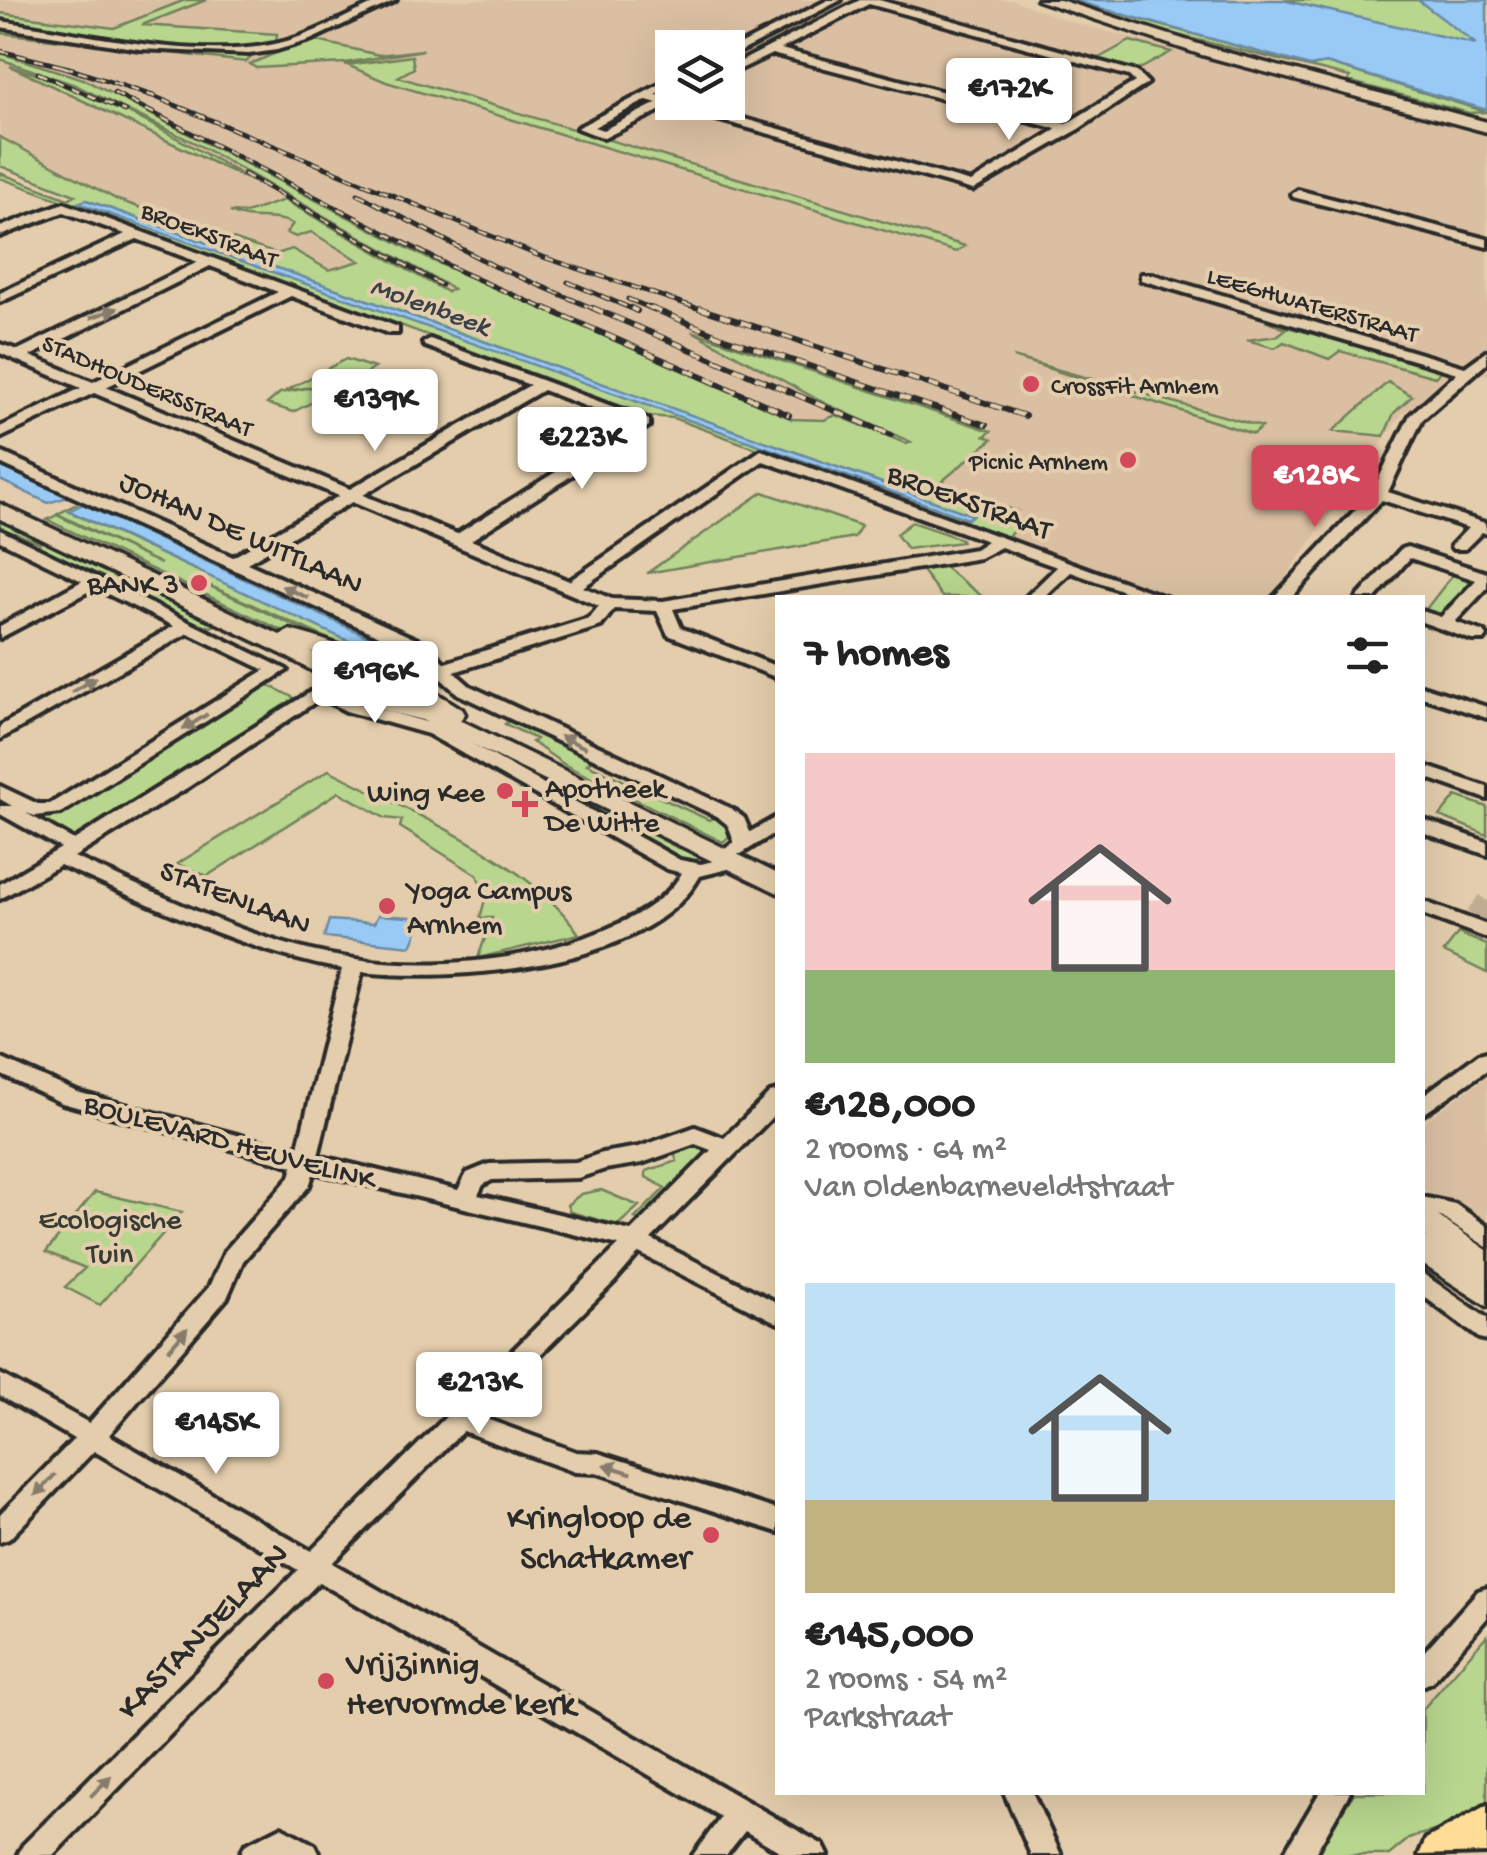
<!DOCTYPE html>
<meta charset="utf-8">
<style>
body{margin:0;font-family:"Gochi Hand",sans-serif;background:#f2f2f2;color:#222;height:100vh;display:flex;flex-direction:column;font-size:38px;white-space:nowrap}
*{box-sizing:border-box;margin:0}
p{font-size:32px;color:#767676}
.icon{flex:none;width:55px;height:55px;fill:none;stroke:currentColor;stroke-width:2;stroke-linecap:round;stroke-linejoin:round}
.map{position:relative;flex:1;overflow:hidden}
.panel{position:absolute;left:775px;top:595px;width:650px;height:1200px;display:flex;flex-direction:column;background:#fff;border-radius:0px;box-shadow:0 10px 40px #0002}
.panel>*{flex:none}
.buttons{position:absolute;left:655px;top:30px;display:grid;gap:20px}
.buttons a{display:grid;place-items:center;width:90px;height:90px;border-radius:0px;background:#fff;box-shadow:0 10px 40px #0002;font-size:50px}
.price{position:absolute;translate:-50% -85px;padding:0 22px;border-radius:10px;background:#fff;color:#222;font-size:32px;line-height:65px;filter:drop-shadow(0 2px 5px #0008)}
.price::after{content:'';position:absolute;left:50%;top:60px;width:30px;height:22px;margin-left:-15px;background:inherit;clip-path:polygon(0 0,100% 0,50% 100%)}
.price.on{background:#d1495b;color:#fff}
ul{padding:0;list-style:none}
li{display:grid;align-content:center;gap:20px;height:530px;padding:0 30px}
li span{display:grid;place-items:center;height:310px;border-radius:0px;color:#555}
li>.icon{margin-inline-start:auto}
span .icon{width:180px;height:180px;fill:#fffc;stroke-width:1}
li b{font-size:42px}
h2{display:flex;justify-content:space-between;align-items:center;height:120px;padding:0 30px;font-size:42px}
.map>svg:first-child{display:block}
.built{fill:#dabfa2;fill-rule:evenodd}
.green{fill:#b8d68e;stroke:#72805c;stroke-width:2.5;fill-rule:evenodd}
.water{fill:#98caf5;stroke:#6c8aa4;stroke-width:2.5}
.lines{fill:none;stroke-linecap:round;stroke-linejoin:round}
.minor-tunnel{stroke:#bead92;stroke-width:20;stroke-dasharray:20 10;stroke-linecap:butt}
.minor-casing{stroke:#2b2b2b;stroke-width:8}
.secondary-casing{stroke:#2b2b2b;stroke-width:7}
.primary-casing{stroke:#2b2b2b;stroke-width:8}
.minor{fill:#e3cdac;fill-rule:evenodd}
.secondary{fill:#e3cdac;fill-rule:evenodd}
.primary{fill:#ffdd96;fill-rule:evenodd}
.rail-far1-casing{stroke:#2b2b2b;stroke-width:5}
.rail-casing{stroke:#2b2b2b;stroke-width:6}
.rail-far1{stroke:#e3cdac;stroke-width:2.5;stroke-dasharray:9;stroke-linecap:butt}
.rail{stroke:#e3cdac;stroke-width:4;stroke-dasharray:11;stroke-linecap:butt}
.oneway{fill:#877c6c}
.poi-dot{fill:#d1495b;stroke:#e3cdac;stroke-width:4}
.labels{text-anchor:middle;stroke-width:8;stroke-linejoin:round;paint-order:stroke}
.far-street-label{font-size:25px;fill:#2b2b2b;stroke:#e3cdac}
.far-poi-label{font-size:25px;fill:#2b2b2b;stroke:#e3cdac;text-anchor:start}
.far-water-label{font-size:28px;font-style:italic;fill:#3b4349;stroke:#e3cdac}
.street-label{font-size:30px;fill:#2b2b2b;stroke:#e3cdac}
.poi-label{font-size:30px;fill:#2b2b2b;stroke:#e3cdac;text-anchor:end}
.park-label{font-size:30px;fill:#393c35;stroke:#e3cdac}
.near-poi-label{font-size:35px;fill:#2b2b2b;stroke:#e3cdac;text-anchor:end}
.near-street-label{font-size:35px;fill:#2b2b2b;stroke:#e3cdac}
</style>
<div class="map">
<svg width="1487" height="1855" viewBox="0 0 1487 1855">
<rect width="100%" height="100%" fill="#e3cdac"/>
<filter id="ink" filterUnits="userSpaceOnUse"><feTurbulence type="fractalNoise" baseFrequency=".01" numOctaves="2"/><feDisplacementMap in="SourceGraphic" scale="20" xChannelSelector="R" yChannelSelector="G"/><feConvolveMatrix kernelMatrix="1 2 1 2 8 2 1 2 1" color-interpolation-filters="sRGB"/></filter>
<g filter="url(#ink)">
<path class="built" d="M0,0H1013L1068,21L1432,116L1487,136V375L1461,368L1402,414L1271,597H1163L994,535L1013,515L60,180L0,143ZM672,48H728V102H672Z
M1487,1076V1233L1423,1189V1123Z"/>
<path class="green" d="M185,0H206L142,25L277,34L276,44C185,56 90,35 0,22V13L114,28Z
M1069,0L1310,66L1326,63L1487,112L1469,113L1348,81L1350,77L1165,32L1190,41Z
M1282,0H1418L1479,44L1469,43Z
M0,27L163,49L257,52L246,62L0,33Z
M309,39L379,55L423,50L345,63L256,68L250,64Z
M1130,41L1171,52L1138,70L1097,59Z
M0,53L83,79L429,259L792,419L824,420L836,415L907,444L911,442L826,404L692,331L991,431L985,436L992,439L940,483L947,485L945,489L1017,511L1016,529L1008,536H995L673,418L648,416L0,178V173L68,199L75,195L0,166V137L118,200L277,254L292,249L329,270L360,261L311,232L296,237L286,233L293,224C271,213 251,223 230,212L246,213L284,200L447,292L453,289L195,143L75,85L0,59ZM86,200L972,515L967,519L80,203Z
M412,56L414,68L398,77L965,246L956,252L386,82L347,65Z
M10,66C97,91 179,138 258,184Z
M1265,321L1443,369L1435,377L1340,351L1329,359L1284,342L1275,348L1247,340L1277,336L1286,329Z
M1013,357L1262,427L1253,434Z
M346,359L374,368L357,379L346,374L352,381L334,391L326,387L330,393L293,412L267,404L280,393L318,386L285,391Z
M1388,382L1412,396L1394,413L1384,436L1333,431Z
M763,492L861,526L854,537L647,573Z
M86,499L409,649L382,663L197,580L344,649L302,640L47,520L57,515L161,564L58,514ZM83,504L387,646V647L191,568L70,512Z
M0,514L182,601L217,624L211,627L177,617L37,546L40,543L0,528Z
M912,522L961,539L962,542L907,549L896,534Z
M940,564L983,597H942L920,568Z
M1454,573L1477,580L1442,619L1423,613Z
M265,683L300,701L77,839L16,811L21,808L40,816L66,811Z
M429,718L612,808L624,820L678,848L688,846L707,856H698L697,863L675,859V855Z
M510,720L588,753L596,757L587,764L709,820L719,813L735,832L723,842L565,765L532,742L536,739L505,724Z
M329,770C408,812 529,859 579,934L478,958L492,918H480L486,896L477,875L400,827L402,820L385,818L339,792L207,876L177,864Z
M1456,796L1487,807V835L1440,816Z
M1458,933L1487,945V973L1444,952Z
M694,1144L710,1153L642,1221L635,1218L665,1188L646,1177V1171L677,1161L673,1151Z
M601,1190L639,1206L618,1225L570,1212L567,1205L581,1194Z
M95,1192L182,1212L100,1305L65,1287L85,1268L46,1252Z
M1487,1635V1801L1446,1828L1411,1837L1389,1855H1313L1354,1793L1422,1792L1423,1709Z"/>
<path class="water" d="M1071,0H1282L1476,44L1418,0H1487V110L1326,63L1310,66Z
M86,200L972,515L968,519L78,203Z
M0,465L68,497L48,503L0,480Z
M83,504L388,646L376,654L69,511Z
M378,915L423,918L411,946L324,937L329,920L374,923Z"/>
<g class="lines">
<path class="minor-tunnel" d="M1475,917L1487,901"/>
<defs>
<path id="minor" d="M382,0H396L310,40L277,50L249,54L140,49L0,27V21C85,33 191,61 275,44C312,36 347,15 382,0Z
M828,0H841L728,58V51Z
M860,0H879L1137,72L1148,83L1074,132L973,190L669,106L604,138L577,128L672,78V86L656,95L672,97V102H683L971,182L1057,129L772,54L728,75V68ZM869,4L1129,76L1135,82L1066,124L781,49ZM647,100L657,103L603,130L594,127Z
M1298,190L1487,239V247L1293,197L1292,194Z
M64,203L398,327V333H388L291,296L106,387L350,489L530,385L425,346L423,343L430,339L649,420V426L471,540L569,581L761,450L1168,598H1143L1071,572L1043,598H1025L1057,567L1001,547L980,558L673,609L681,628L778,667V678L668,635L657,611L614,609L601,626L454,672L470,686L732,809L744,818L750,832L778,816V831L741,854H727L724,850L734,842L728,825L718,817L458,694L439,677L404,687L398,686L395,682L398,678L430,668L410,650L0,463V452L5,454L233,557L339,496L94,393L0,438V427L81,388L0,353V344L18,350L198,262L137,239L0,302V293L125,234L64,212L0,236V227ZM210,266L278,292L93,382L30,356ZM543,390L632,424L457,534L363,495ZM763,461L987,541L975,549L663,601L612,599L583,587ZM352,502L599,606L589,618L445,663L422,642L247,563Z
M1141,274H1151L1465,367L1487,351V363L1422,420L1388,492L1485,523L1487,534L1482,532L1465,549H1453L1451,546L1468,528L1382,500L1291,598H1273L1372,492L1410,415L1457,373L1141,280Z
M0,530L287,670L61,813L35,816L26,813L74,840L328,681L337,686L333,691L358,703L440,726L680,860L701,864L729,857L739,863L736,867L700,876C648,969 456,982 362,972L318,1156L458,1190L467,1173L489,1164L576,1162L602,1153L639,1147L695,1127L724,1138L770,1093L778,1091V1111L651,1239L778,1303V1323L639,1253L614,1282L478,1416L576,1452L598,1453L778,1510V1532L598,1473L575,1472L463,1431L332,1563L823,1845L828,1855H786L745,1831L726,1855H693L721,1817L319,1582L53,1855H18L23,1845L298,1570L94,1451L9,1539L0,1542V1514L74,1439L0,1396V1374L89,1423L209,1287L225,1251L290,1177L293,1166L62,1103L0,1074V1058L77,1092L297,1151L342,969C242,951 153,905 60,865L0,899V884L61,848L0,814V806H12L0,799V786L38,804H50L265,670L188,633L0,739V726L174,626L95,588L0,638V626L82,581L0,541ZM321,698L346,711L428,734L667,869L682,873C664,905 622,924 589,936C494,970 376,973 279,942C208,920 142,886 74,857L190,786ZM695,1144L711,1150L631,1231L478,1195L483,1185L492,1180L578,1178L605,1169L642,1163ZM314,1172L619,1245L311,1551L109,1435L227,1298L243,1261L309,1186Z
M1407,547L1487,573V588L1455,622L1484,632L1487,636L1484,640H1472L1422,622V611L1441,617L1476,580L1410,558L1375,598H1357L1401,549Z
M1422,686L1487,707V718L1422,697Z
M1422,765L1487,787V799L1422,776Z
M1422,819L1487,842V855L1422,832Z
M1422,901L1487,925V938L1422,914Z
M1487,1052V1070L1422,1115V1096L1479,1054Z
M1422,1197L1455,1204L1487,1226V1247L1441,1217L1422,1213Z
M1422,1273L1487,1318V1340L1479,1338L1422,1295Z
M1487,1588V1618L1432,1682L1422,1686V1654L1478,1591Z
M1004,1792H1032L1061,1855H1031Z
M1320,1792H1350L1314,1855H1283Z
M281,1827L315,1845L320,1855H240L245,1845Z"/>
<path id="secondary" d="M1037,0H1060L1214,49L1487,122V132L1202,55Z
M0,504L280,635L290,630C353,646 408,674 462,709L465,714L460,720L778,874V893L422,720L386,711L282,654L0,519ZM310,651L395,687L424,706L348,674Z
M1422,1205L1487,1250V1306L1422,1264V1235L1427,1237L1422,1233Z"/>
<path id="primary" d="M1487,1805V1853L1419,1855L1426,1839Z"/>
</defs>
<use href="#minor" class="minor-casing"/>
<use href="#secondary" class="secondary-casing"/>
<use href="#primary" class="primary-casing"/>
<use href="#minor" class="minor"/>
<use href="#secondary" class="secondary"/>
<use href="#primary" class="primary"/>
<defs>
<path id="rail-far1" d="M0,51L73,69
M61,66L153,96L537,255L706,311
M38,73L125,111
M114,93L459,271L550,311
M244,174L441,285
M358,194L494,266L599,311
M568,282L637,311
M628,299L657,311"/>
<path id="rail" d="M545,308L789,415
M593,308L891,435
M631,308L637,311
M651,308L725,338L986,425
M699,308L1025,416"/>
</defs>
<use href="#rail-far1" class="rail-far1-casing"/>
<use href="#rail" class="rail-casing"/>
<use href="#rail-far1" class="rail-far1"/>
<use href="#rail" class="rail"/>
</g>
<defs><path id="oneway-solid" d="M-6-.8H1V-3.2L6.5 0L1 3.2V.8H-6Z" transform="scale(2.5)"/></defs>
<g class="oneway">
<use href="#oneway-solid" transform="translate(104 313) rotate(-20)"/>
<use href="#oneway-solid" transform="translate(295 592) rotate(-156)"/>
<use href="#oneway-solid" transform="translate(84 685) rotate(-30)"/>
<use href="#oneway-solid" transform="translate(195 722) rotate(148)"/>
<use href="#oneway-solid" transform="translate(573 742) rotate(-155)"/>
<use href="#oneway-solid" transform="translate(178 1339) rotate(-49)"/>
<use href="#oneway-solid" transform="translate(618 1469) rotate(-162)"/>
<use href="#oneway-solid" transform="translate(45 1485) rotate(134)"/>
<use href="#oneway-solid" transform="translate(101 1786) rotate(-45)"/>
</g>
</g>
<g class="poi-dot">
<circle cx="1031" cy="384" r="10"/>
<circle cx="1128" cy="460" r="10"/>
<circle cx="199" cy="583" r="10"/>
<circle cx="505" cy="791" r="10"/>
<path d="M520 789h10v10h10v10h-10v10h-10v-10h-10v-10h10z"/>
<circle cx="387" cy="906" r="10"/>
<circle cx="711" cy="1535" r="10"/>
<circle cx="326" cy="1681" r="10"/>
</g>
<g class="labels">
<g class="far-street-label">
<text transform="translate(210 233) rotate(21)" y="9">BROEKSTRAAT</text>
<text transform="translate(1313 303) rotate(16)" y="9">LEEGHWATERSTRAAT</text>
<text transform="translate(148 384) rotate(23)" y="9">STADHOUDERSSTRAAT</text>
</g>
<g class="far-poi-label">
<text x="1051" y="393">CrossFit Arnhem</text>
<text x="1108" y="469" text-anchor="end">Picnic Arnhem</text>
</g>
<g class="far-water-label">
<text transform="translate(431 304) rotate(20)" y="10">Molenbeek</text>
</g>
<g class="street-label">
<text transform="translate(970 500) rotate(20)" y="10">BROEKSTRAAT</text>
<text transform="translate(242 531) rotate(24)" y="10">JOHAN DE WITTLAAN</text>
<text transform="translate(236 896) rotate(21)" y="10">STATENLAAN</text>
<text transform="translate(230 1140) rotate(15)" y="10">BOULEVARD HEUVELINK</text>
</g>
<g class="poi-label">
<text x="179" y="593">BANK 3</text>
<text x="545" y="797" text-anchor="start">Apotheek<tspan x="545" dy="34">De Witte</tspan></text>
<text x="485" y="801">Wing Kee</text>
<text x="407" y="899" text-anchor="start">Yoga Campus<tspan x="407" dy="34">Arnhem</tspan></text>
</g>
<g class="park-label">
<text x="110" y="1228">Ecologische<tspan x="110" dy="34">Tuin</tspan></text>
</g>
<g class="near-poi-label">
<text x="691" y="1527">Kringloop de<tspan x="691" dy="40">Schatkamer</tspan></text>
<text x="346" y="1673" text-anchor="start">Vrijzinnig<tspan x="346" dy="40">Hervormde kerk</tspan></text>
</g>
<g class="near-street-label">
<text transform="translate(201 1629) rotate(-46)" y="12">KASTANJELAAN</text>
</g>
</g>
</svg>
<div class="buttons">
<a><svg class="icon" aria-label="layers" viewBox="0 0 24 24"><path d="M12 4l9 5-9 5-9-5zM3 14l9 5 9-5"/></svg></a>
</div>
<b class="price" style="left:1009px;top:143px">€172K</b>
<b class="price" style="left:375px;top:454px">€139K</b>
<b class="price" style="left:582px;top:492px">€223K</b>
<b class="price on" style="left:1315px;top:530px">€128K</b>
<b class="price" style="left:375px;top:726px">€196K</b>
<b class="price" style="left:479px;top:1437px">€213K</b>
<b class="price" style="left:216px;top:1477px">€145K</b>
<section class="panel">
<h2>7 homes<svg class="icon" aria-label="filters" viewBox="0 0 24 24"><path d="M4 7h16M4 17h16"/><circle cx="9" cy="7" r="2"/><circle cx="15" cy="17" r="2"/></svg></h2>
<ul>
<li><span style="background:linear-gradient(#f6c9c9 70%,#8fb573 0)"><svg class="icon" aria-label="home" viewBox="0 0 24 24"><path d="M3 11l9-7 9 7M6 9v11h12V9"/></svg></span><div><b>€128,000</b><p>2 rooms · 64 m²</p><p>Van Oldenbarneveldtstraat</p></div></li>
<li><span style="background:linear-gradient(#bfe0f5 70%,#c2b280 0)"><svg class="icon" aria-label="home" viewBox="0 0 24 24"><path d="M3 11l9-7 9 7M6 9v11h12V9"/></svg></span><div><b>€145,000</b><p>2 rooms · 54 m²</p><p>Parkstraat</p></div></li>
</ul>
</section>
</div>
